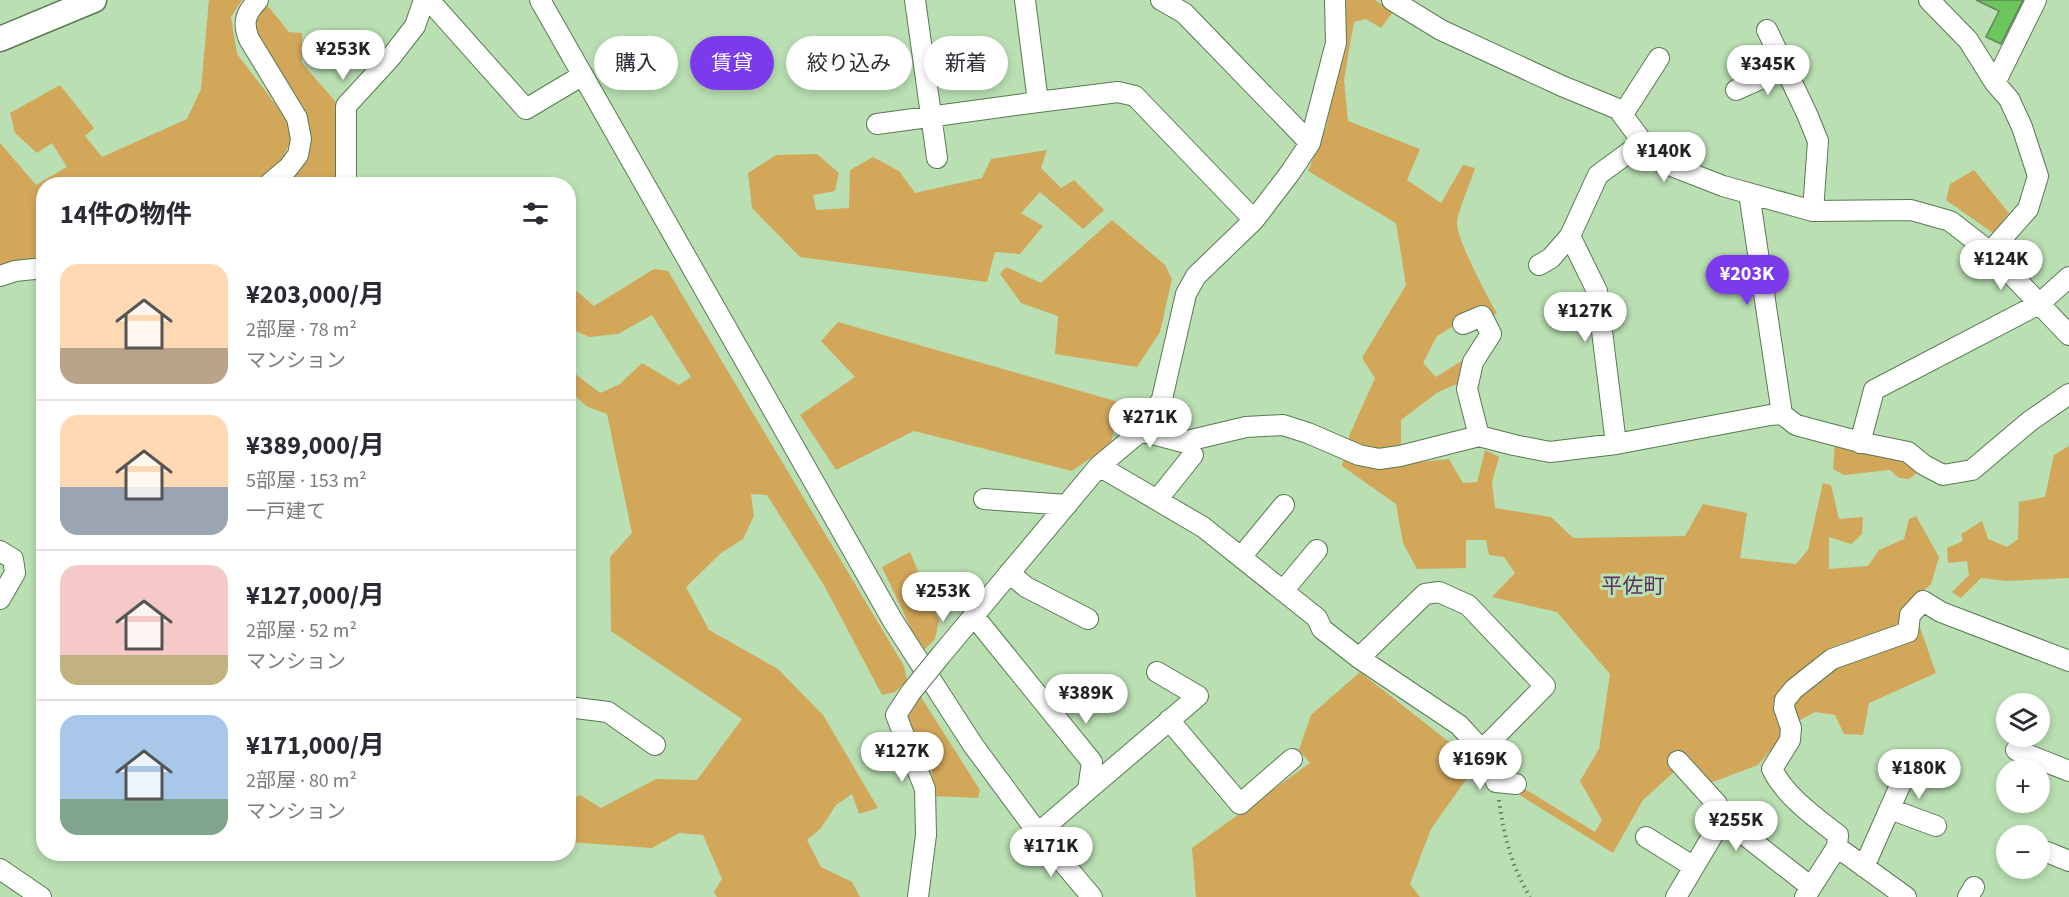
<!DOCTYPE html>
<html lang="ja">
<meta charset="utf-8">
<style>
body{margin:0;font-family:"Source Sans 3","Noto Sans JP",sans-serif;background:#f7f7f7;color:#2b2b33;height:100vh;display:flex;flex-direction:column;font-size:22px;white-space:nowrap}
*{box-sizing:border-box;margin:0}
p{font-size:20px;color:#7c7c81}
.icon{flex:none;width:33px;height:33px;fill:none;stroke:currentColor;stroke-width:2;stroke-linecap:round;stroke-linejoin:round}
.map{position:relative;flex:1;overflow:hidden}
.panel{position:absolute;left:36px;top:177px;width:540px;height:684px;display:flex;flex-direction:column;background:#fff;border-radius:24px;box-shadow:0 3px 9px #0003}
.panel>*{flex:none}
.hud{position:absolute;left:594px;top:36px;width:570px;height:54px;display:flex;gap:12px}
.buttons{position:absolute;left:1996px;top:693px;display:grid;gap:12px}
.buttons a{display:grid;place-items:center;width:54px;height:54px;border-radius:50%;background:#fff;box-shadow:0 3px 9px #0003;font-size:30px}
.price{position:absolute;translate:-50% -51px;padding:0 14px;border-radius:21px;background:#fff;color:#222;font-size:20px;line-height:39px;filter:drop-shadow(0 2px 3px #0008)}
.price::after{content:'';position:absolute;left:50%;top:36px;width:18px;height:14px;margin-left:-9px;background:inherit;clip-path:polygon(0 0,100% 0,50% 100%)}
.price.selected{background:#7c3aed;color:#fff}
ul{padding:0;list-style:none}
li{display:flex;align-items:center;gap:18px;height:150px;padding:0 24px}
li+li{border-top:2px solid #e1e1e2}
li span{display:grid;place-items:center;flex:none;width:168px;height:120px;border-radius:18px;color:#555}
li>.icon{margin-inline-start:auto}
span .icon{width:72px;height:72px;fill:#fffc;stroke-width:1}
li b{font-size:26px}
h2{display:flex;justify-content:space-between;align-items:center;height:72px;padding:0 24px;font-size:26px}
.pill{padding:0 21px;border-radius:27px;background:#fff;box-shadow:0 3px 9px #0003;font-size:21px;line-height:54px}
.pill.selected{background:#7c3aed;color:#fff}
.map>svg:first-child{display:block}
.green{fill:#d2a75a}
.building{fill:#6dc55e;stroke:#62855c;stroke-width:1.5}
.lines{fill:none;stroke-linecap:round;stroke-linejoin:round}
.minor-casing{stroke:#587a52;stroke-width:22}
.major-casing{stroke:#587a52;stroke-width:27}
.path{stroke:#627b5e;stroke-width:4;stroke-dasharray:1.5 4.5;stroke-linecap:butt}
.minor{stroke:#fff;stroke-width:20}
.major{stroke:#fff;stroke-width:24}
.minor-bridge-casing{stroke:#587a52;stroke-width:22;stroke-linecap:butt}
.minor-bridge{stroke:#fff;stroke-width:20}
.labels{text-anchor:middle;stroke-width:6;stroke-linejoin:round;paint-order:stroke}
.quarter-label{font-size:21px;fill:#5b2f63;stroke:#b9dfb2}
</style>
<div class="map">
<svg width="2069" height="897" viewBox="0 0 2069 897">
<rect width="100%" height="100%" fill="#b9dfb2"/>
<path class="green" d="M209,0H242L231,17L237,54L289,122L290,143L282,159L254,184H44L43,258L10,262L0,266V143L36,185L67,167L52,143L37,153L15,133L10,113L60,85L94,128L85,136L102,157L187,119L201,89Z
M1346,0H1375L1393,12L1381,28L1366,19L1354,22L1344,80L1348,121L1420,149L1407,180L1441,203L1463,165L1475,168C1471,181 1458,211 1457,223C1456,237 1488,299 1497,313L1491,318L1479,310L1437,336L1423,363L1436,377L1466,358L1462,382L1438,392L1401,420V464L1449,459L1463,483L1477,482L1485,450L1499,457L1492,482L1495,508L1551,517L1573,538L1685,536L1703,504L1747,513L1740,558L1796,564L1808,550L1823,483L1831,485L1839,519L1863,517L1862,534L1851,544L1829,537V569L1868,566L1879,550L1904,539L1909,519L1916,516L1939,557L1931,584L1906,607L1900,624L1832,647L1792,679L1777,695V715L1782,737L1758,765L1710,783L1687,760L1643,800L1613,853L1518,794L1523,788L1595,832L1602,820L1580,781L1599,749L1610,674L1557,612L1492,597L1515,573L1504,557L1489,555L1486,540H1466V568L1417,569L1403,543L1396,504L1342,466L1350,434L1375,378L1362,358L1406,285L1396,223L1308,171L1326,127L1344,44Z
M267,5L289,32L302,33V63L335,101L340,161V184H284L293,176L306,158L254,29L256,15Z
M1047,150L1041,168L1061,188L1074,180L1104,210L1083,229L1040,192L1021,213L1043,226L1020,254L995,252L987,282L800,257L752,208L748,173L776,155L817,154L839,173L835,191L813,195L816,210L849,208L850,170L873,157L899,171L915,193L982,178L991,159Z
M1974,170L2009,213L1993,233L1946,200L1950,184Z
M1112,220L1165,265L1172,279L1160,332L1137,367L1055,354L1058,316L1021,303L1000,274L1006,267L1041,283Z
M654,269L668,271L904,666L907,681L895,692L882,695L825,587L767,495L751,494L754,516L743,539L721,553L686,587L709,630L778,669L823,715L878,808L859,814L852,794L836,805L821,828L807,840L821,867L852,882L860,897H717L714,892L722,879L703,835L679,833L652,848L569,842V801L580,795L601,808L656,779L697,780L742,719L611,631L610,557L632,533L607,414L586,406L569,390V369L600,393L620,384L642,363L679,385L691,377L652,315L618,334L589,337L569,328V289L572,287L594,306Z
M838,322L1119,402L1111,444L1072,471L914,431L836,470L800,415L855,377L821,341Z
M1835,443L1904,457L1918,472L1909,479L1899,478L1890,470L1844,475L1833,469Z
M2069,446V578L2007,581L1981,578L1961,598L1952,592L1969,575L1967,561L1948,563L1947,548L1963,541L1961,534L1982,521L1988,539L2007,547L2018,539L2019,502L2045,497L2054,455Z
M910,552L939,621L935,639L922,652L882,567Z
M1918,622L1936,673L1869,703L1863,735L1844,734L1835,715L1815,712L1800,720L1791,706C1826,663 1871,646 1918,622Z
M1360,672L1477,764L1431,829L1410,884L1420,897H1196L1192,848L1310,763L1299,750L1311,715Z
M921,697L980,790L978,798L933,796L932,768L906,715Z"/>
<path class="building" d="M1976,0H2023L2001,44L1986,37L1999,11Z"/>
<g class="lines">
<defs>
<path id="minor" d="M258,0C246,13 242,22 249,39L297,118L301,139L298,155L288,168L269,184
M429,0L526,109L583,75
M540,0L893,621L973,745L1038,833L1092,897
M915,0L937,158
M1161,0L1184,13L1310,143
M1392,0L1441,30L1562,86L1618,109L1656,160L1723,186L1813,211L1911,210L1950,221L1990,252L2069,335
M1929,0L1968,40L1995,83L2009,99L2022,127L2038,176L2028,209L1990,252
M1767,30L1807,114L1818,141L1813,211
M1995,83L2036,0
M1736,90L1785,68
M1038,102L1118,92L1135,96L1254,220
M1623,114L1659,58
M877,124L1038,102L1025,0
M346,184V106L391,57L415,26L424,0
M1749,193L1782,414
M1570,236L1597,291L1616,444
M1539,265L1551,258L1570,236L1598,175L1643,142
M0,276L15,271L44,268
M1463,324L1482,316L1491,334L1473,362L1467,389L1479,436
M1141,431L1183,442L1246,427L1283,425L1308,433L1359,455L1379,459L1400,456L1479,436L1514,445L1550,452L1616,444L1770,415L1782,414L1796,425L1864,443L1908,452L1924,465L1943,475L1972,470L2030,421L2069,394
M1860,443L1874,390L2039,304L2069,277
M1099,466L1203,527L1317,618L1322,629L1359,658L1425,594L1439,592L1468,605L1545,686L1482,750L1459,725L1359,658
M984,499L1067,505
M1157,500L1193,455
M0,551L13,559L15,573L0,599
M1241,557L1284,505
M1009,573L1026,587L1088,619
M1283,591L1317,550
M973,615L1092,762L1088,790L1038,833
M941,655L1099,466L1141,431L1162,399L1186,294L1196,276L1254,220L1290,173L1310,143L1336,43L1335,0
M911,692L896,715L925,789L926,835L918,897
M568,707L608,712L655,745
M1169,720L1240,804L1292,759
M1482,750L1496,782L1516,784
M2016,750L2069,771
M1678,761L1717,804L1723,818
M1088,790L1198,696L1157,672
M1890,809L1936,826
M1646,837L1694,867
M1837,847L1906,897
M2047,852L2069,861
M1864,867L1910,763
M0,869L41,897
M1676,897L1723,818L1811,887
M1805,897L1837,847L1838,835C1815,817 1785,796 1772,769L1790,740L1791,728L1784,708L1785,700L1794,689L1832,659L1908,632L1910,615L1923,601L1941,612L2069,661
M1968,897L1974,887"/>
<path id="major" d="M0,39L94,0"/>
</defs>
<use href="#minor" class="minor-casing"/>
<use href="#major" class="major-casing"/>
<path class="path" d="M1499,800C1504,837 1511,865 1530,897"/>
<use href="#minor" class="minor"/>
<use href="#major" class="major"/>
<defs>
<path id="minor-bridge" d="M911,692L941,655"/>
</defs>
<use href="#minor-bridge" class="minor-bridge-casing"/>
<use href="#minor-bridge" class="minor-bridge"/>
</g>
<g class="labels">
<g class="quarter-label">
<text x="1633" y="593">平佐町</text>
</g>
</g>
</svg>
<div class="buttons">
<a><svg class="icon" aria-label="layers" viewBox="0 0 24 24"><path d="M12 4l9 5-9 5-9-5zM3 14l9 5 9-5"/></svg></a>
<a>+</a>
<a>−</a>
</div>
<b class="price" style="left:343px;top:81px">¥253K</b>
<b class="price" style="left:1768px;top:96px">¥345K</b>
<b class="price" style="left:1664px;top:183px">¥140K</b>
<b class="price" style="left:2001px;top:291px">¥124K</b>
<b class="price selected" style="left:1747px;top:306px">¥203K</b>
<b class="price" style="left:1585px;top:343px">¥127K</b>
<b class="price" style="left:1150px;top:449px">¥271K</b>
<b class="price" style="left:943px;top:623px">¥253K</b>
<b class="price" style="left:1086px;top:725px">¥389K</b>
<b class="price" style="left:902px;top:783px">¥127K</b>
<b class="price" style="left:1480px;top:791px">¥169K</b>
<b class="price" style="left:1919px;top:800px">¥180K</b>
<b class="price" style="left:1736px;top:852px">¥255K</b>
<b class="price" style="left:1051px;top:878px">¥171K</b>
<div class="hud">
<a class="pill">購入</a>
<a class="pill selected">賃貸</a>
<a class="pill">絞り込み</a>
<a class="pill">新着</a>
</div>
<section class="panel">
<h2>14件の物件<svg class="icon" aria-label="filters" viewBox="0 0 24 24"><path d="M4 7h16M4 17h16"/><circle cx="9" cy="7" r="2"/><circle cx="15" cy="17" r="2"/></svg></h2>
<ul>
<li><span style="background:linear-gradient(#ffd9b3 70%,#b9a48a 0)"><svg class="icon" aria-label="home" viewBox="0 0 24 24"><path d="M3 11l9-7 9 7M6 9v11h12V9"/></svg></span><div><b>¥203,000/月</b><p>2部屋 · 78 m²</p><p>マンション</p></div></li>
<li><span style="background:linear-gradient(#ffd9b3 60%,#9aa5b1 0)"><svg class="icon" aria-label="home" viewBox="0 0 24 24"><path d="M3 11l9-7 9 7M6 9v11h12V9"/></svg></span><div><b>¥389,000/月</b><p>5部屋 · 153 m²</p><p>一戸建て</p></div></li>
<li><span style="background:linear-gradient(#f6c9c9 75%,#c2b280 0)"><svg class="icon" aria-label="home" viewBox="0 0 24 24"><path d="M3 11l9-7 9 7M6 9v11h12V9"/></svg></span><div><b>¥127,000/月</b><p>2部屋 · 52 m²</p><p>マンション</p></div></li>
<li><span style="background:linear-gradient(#a9c7e8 70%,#7fa58c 0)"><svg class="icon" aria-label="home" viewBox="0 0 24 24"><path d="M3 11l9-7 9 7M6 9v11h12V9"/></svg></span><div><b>¥171,000/月</b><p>2部屋 · 80 m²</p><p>マンション</p></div></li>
</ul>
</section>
</div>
